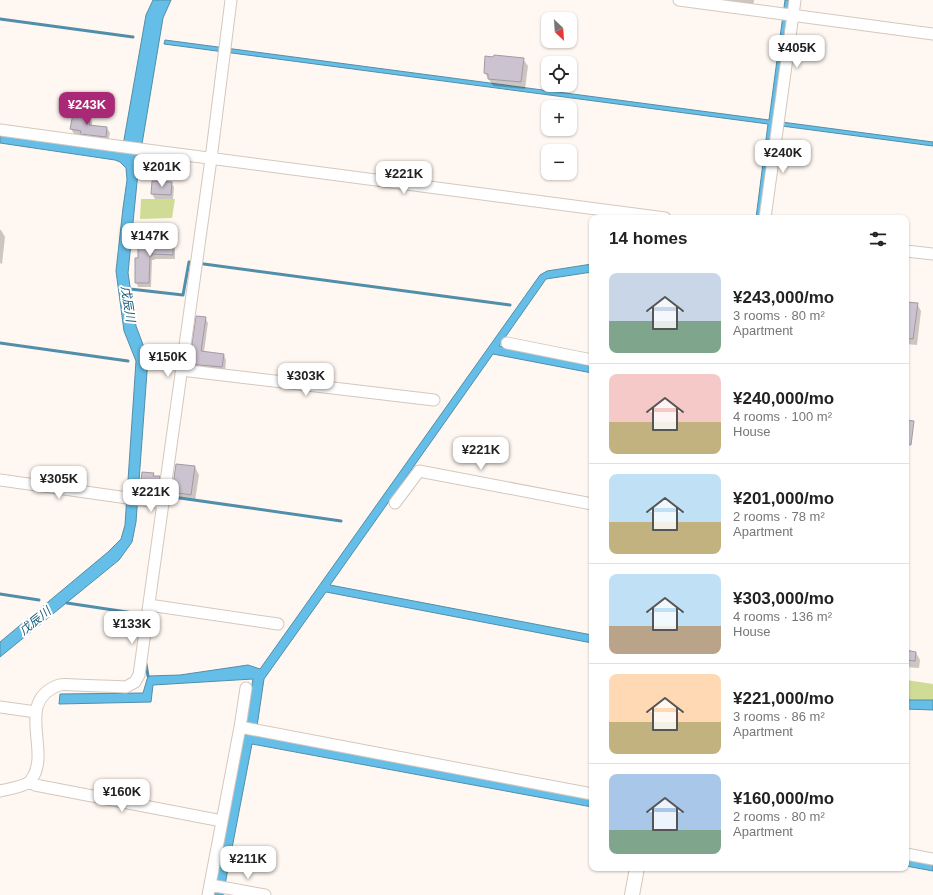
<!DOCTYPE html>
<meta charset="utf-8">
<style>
body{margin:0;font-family:Arial,"Noto Sans JP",sans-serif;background:#f6f6f6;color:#222;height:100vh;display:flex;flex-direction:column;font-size:15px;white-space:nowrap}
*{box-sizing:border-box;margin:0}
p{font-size:13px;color:#767676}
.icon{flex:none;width:22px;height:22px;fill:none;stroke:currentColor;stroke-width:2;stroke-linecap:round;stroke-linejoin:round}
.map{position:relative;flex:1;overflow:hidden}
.drawer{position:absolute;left:589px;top:215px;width:320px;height:656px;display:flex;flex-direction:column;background:#fff;border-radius:8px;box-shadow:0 1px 3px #0004}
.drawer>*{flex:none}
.needle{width:26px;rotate:155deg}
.buttons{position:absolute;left:541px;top:12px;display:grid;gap:8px}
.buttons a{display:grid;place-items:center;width:36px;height:36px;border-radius:8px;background:#fff;box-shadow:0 1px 3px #0004;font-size:20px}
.price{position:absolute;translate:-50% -34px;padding:0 9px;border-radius:8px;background:#fff;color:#222;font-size:13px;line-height:26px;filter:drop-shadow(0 1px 2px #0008)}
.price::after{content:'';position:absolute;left:50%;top:24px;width:12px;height:9px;margin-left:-6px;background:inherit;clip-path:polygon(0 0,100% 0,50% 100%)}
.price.current{background:#a92977;color:#fff}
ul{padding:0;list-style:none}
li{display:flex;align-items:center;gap:12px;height:100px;padding:0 20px}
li+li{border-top:1px solid #e0e0e0}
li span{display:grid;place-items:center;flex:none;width:112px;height:80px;border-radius:8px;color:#555}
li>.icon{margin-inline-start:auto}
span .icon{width:48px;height:48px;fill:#fffc;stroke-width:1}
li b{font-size:17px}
h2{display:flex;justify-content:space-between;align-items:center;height:48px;padding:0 20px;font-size:17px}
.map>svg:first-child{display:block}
.green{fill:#d0db96}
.water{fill:#65bee7;stroke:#518eaa}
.shadow{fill:#0003}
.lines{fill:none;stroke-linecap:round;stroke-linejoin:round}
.stream{stroke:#518eaa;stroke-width:3}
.building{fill:#cbc3d0;stroke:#a19aa6}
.minor-casing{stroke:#d4c8be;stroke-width:13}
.tertiary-casing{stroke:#d4c8be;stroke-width:16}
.minor{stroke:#fff;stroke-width:11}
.tertiary{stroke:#fff;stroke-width:14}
.labels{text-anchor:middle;stroke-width:4;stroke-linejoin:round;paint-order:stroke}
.water-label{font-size:12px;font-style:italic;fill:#125975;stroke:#fff}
</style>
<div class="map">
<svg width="933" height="895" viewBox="0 0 933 895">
<rect width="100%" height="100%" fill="#fff7f1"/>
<path class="green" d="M141,199H175L172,218L140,219Z
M906,680L933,684V700H906Z"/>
<path class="water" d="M153,0H171L163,18L139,162L128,273L136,326L148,358L136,522L132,542L119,560L0,657V642L108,552L121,539L125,525L136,361L124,331L116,271L123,208L127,180L126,168L120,162L115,160L0,143V136L10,135L122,151L146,15Z
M785,0H790L774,121L933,142V146L774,125L761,218H756L768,124L164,44L165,40L769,120Z
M592,264V272L546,279L499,346L592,365V373L493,354L330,585L592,635V643L326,592L264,679L256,733L592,798V807L252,744L223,895H214L253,679L153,685L151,702L59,704L60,694L143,693L148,676L180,675L248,665L260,669L540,275L547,271Z
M906,700H933V710L906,709Z
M906,858L933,863V871L906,866Z"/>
<path class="shadow" d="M724,0H754L753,7L726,3Z
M523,59L528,66L525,89L493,86L485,73Z
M90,117L92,122V126L107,128L110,133L108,142L84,138L82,135L74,134L71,129Z
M153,182L171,183L174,187L173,199H155L152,194Z
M0,230H1L5,237L2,264L0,263Z
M173,242L175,246V259H155L154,260H152L151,287H138L136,282L139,259Z
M906,303L917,304L921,311L917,345L906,344Z
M205,318L208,323L204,352L224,355L226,360L225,372L193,368L191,364Z
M195,467L199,475L195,501L177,499L173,492Z
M153,474L154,477H159L162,482L160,493L154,492L153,495L143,494L141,489Z
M906,651L916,653L920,660L919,668L906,667Z"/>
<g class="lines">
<path class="stream" d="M0,19L133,37
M128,288L130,289L183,295L189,262L510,305
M0,343L128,361
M136,490L138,492L161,496
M166,496L341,521
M0,594L39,600
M67,603L140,614
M152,625L153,616
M146,664L148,676"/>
</g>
<path class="building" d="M494,55L524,58L521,82L488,79V74L484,73L485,56L493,57Z
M73,114L90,116L89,125L107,127L106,137L80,134L81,131L70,129Z
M152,181L172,182L171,195L151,194Z
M138,241H173V255L152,254V256H150L149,283H135V258H138Z
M906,302L918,303L913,339L906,338Z
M196,316L206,317L201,351L224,354L222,367L189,364Z
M906,420L914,421L911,445L906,444Z
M176,464L195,466L191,495L172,492Z
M142,472L154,473L153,476H160L158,489L152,488L151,491L140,489Z
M906,650L916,652L915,661L906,660Z"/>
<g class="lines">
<defs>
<path id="minor" d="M679,0L933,34
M0,130L117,146L665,218
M765,218L795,0
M906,251L933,254
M507,343L592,360
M181,370L434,400
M0,480L163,503
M395,503L419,471L592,504
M149,605L278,624
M0,707L36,712
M240,727L592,794
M30,782L35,785L222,821
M0,791C8,789 23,787 29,782C30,782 32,778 33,777C50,749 15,701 59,685C64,684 71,685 77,685C93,686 109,686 126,687L135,682L139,675L211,159L231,0
M906,854L933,859
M210,885L265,895
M208,895L240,727L246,688"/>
<path id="tertiary" d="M632,895L637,868"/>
</defs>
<use href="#minor" class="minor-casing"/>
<use href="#tertiary" class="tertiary-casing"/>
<use href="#minor" class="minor"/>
<use href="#tertiary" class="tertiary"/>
</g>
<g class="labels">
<g class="water-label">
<text transform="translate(128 304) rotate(81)" y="4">戊辰川</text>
<text transform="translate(35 621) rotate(-39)" y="4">戊辰川</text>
</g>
</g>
</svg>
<div class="buttons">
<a><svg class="needle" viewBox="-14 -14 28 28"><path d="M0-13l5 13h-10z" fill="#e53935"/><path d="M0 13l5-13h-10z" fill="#767676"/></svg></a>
<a><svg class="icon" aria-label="locate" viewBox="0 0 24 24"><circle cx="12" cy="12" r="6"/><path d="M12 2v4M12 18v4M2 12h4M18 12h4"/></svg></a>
<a>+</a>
<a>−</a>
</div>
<b class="price" style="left:797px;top:69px">¥405K</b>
<b class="price current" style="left:87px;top:126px">¥243K</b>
<b class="price" style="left:783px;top:174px">¥240K</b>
<b class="price" style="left:162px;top:188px">¥201K</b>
<b class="price" style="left:404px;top:195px">¥221K</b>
<b class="price" style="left:150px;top:257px">¥147K</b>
<b class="price" style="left:168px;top:378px">¥150K</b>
<b class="price" style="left:306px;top:397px">¥303K</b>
<b class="price" style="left:481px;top:471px">¥221K</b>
<b class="price" style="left:59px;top:500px">¥305K</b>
<b class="price" style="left:151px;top:513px">¥221K</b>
<b class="price" style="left:132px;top:645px">¥133K</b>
<b class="price" style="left:122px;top:813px">¥160K</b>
<b class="price" style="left:248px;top:880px">¥211K</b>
<section class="drawer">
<h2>14 homes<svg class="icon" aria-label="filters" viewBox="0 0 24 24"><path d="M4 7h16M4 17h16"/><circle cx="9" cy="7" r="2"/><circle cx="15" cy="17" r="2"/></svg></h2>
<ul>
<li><span style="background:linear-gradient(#c9d6e8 60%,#7fa58c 0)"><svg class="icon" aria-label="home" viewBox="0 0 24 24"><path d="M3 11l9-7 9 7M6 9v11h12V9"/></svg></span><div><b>¥243,000/mo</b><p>3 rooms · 80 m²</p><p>Apartment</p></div></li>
<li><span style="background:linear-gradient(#f6c9c9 60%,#c2b280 0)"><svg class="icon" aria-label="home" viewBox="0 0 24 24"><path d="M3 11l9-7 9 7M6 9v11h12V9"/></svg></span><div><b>¥240,000/mo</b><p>4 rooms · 100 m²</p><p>House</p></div></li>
<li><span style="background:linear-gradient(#bfe0f5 60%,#c2b280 0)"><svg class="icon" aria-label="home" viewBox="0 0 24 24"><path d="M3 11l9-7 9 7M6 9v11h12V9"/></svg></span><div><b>¥201,000/mo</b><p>2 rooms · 78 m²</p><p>Apartment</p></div></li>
<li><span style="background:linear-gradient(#bfe0f5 65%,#b9a48a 0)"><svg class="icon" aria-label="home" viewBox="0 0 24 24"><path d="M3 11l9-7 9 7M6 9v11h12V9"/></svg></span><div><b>¥303,000/mo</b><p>4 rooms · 136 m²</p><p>House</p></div></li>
<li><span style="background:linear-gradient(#ffd9b3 60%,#c2b280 0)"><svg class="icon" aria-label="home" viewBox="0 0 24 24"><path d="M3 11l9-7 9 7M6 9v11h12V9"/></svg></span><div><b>¥221,000/mo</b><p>3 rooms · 86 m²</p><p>Apartment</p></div></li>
<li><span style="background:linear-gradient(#a9c7e8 70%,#7fa58c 0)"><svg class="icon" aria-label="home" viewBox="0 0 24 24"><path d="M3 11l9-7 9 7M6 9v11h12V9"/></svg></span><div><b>¥160,000/mo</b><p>2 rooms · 80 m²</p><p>Apartment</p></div></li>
</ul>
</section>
</div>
